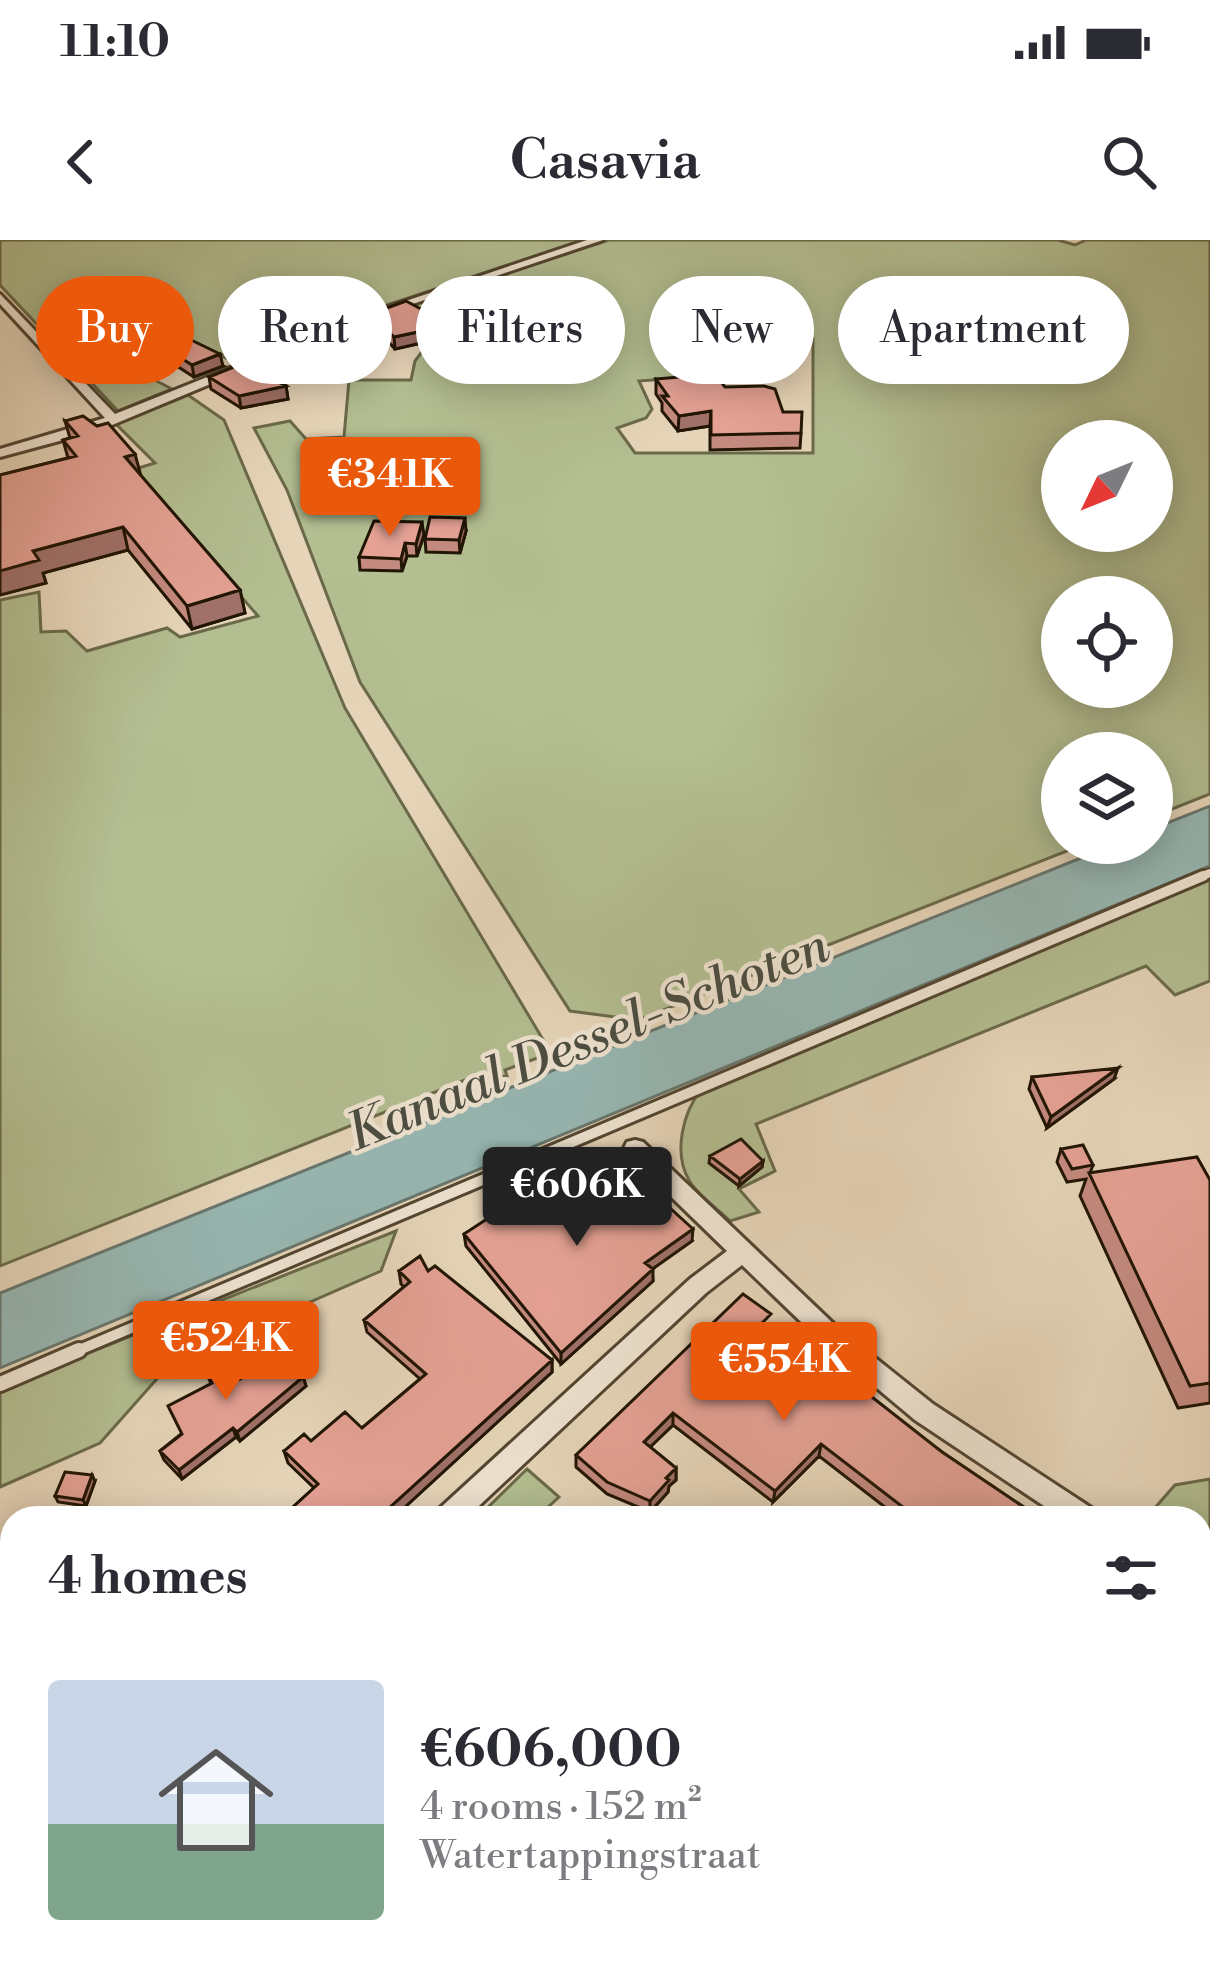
<!DOCTYPE html>
<meta charset="utf-8">
<style>
body{margin:0;font-family:"Libre Bodoni",serif;background:#f7f7f7;color:#2b2b33;height:100vh;display:flex;flex-direction:column;font-size:45px;white-space:nowrap}
*{box-sizing:border-box;margin:0}
p{font-size:39px;color:#7c7c81}
.icon{flex:none;width:66px;height:66px;fill:none;stroke:currentColor;stroke-width:2;stroke-linecap:round;stroke-linejoin:round}
.map{position:relative;flex:1;overflow:hidden}
.panel{position:absolute;left:0px;top:1266px;width:1212px;height:468px;display:flex;flex-direction:column;background:#fff;border-radius:36px 36px 0 0;box-shadow:0 6px 30px #0003}
.panel>*{flex:none}
.banner{position:absolute;left:36px;top:36px;width:1140px;height:108px;display:flex;gap:24px}
.needle{width:78px;rotate:227deg}
.controls{position:absolute;left:1041px;top:180px;display:grid;gap:24px}
.controls a{display:grid;place-items:center;width:132px;height:132px;border-radius:50%;background:#fff;box-shadow:0 6px 30px #0003;font-size:60px}
.price{position:absolute;translate:-50% -102px;padding:0 27px;border-radius:12px;background:#ea580c;color:#fff;font-size:39px;line-height:78px;filter:drop-shadow(0 3px 6px #0008)}
.price::after{content:'';position:absolute;left:50%;top:72px;width:36px;height:27px;margin-left:-18px;background:inherit;clip-path:polygon(0 0,100% 0,50% 100%)}
.price.current{background:#222;color:#fff}
ul{padding:0;list-style:none}
li{display:flex;align-items:center;gap:36px;height:300px;padding:0 48px}
li span{display:grid;place-items:center;flex:none;width:336px;height:240px;border-radius:12px;color:#555}
li>.icon{margin-inline-start:auto}
span .icon{width:144px;height:144px;fill:#fffc;stroke-width:1}
li b{font-size:51px}
h2{display:flex;justify-content:space-between;align-items:center;height:144px;padding:0 48px;font-size:51px}
.pill{padding:0 42px;border-radius:54px;background:#fff;box-shadow:0 6px 30px #0003;font-size:42px;line-height:108px}
.pill.current{background:#ea580c;color:#fff}
.status{display:flex;justify-content:space-between;align-items:center;height:84px;padding:0 60px;background:#fff;direction:ltr}
.status svg{height:33px;fill:currentColor}
header{display:flex;justify-content:space-between;align-items:center;height:156px;padding:0 48px;background:#fff;font-size:54px;font-weight:600}
.map>svg:first-child{display:block}
.green{fill:#b3be91;stroke:#6a6a4a;stroke-width:3;fill-rule:evenodd}
.water{fill:#97b8b4;stroke:#68776e;stroke-width:3}
.lines{fill:none;stroke-linecap:round;stroke-linejoin:round}
.lane-far2-casing{stroke:#524531;stroke-width:12}
.lane-far1-casing{stroke:#524531;stroke-width:16}
.lane-casing{stroke:#524531;stroke-width:20}
.street-casing{stroke:#524531;stroke-width:6}
.lane-far2{stroke:#efe4d2;stroke-width:8}
.lane-far1{stroke:#efe4d2;stroke-width:10}
.lane{stroke:#efe4d2;stroke-width:14}
.street{fill:#efe4d2;fill-rule:evenodd}
.wall{fill:#c48a7f;stroke:#211504;stroke-width:3}
.shaded-wall{fill:#a07168;stroke:#211504;stroke-width:3}
.building{fill:#e4a194;stroke:#211504;stroke-width:3}
.labels{text-anchor:middle;stroke-width:9;stroke-linejoin:round;paint-order:stroke}
.water-label{font-size:51px;font-style:italic;fill:#4a4e42;stroke:#efe4d2}
</style>
<div class="status"><b>11:10</b><svg viewBox="0 0 49 12"><path d="M0 12V9h3v3zM5 12V6h3v6zM10 12V3h3v9zM15 12V0h3v12zM26 1h20v11H26zM47 4h2v5h-2z"/></svg></div>
<header><svg class="icon" aria-label="back" viewBox="0 0 24 24"><path d="M15 5l-7 7 7 7"/></svg>Casavia<svg class="icon" aria-label="search" viewBox="0 0 24 24"><circle cx="10" cy="10" r="6"/><path d="M15 15l6 6"/></svg></header>
<div class="map">
<svg width="1210" height="1734" viewBox="0 0 1210 1734">
<rect width="100%" height="100%" fill="#e6d5b9"/>
<filter id="stains"><feTurbulence type="fractalNoise" baseFrequency=".00167" numOctaves="4"/><feColorMatrix values="0 0 0 0 .2 0 0 0 0 .09 0 0 0 0 .02 0 0 0 .5 -.17"/></filter>
<radialGradient id="worn" r=".72"><stop offset=".6" stop-color="#630" stop-opacity="0"/><stop offset="1" stop-color="#630" stop-opacity=".3"/></radialGradient>
<path class="green" d="M0,0H584L360,74L236,123L191,100L149,114L135,106L110,117L172,149L118,171L0,45Z
M609,0H1058L1075,5L1086,0H1210V554L1152,577V513H1062V603H1087L638,780L570,771L360,442L287,250L254,188L290,181L306,199L344,197L349,140H411L415,121L430,101L447,108L503,99L501,91L470,69L436,80L407,66ZM813,99V213H635L617,188L646,178L652,169L639,141L730,134L712,102ZM1062,201H1152V291H1062ZM1062,357H1152V447H1062Z
M188,155L224,180L345,468L551,813L505,830L507,836L470,838L0,1026V360L39,352L41,392L66,391L87,411L167,388L180,397L258,376L132,230L155,223L116,184Z
M1210,636V741L1175,755L1146,726L756,884L775,931L739,949L759,972L730,981C718,969 697,955 689,940C673,913 683,872 701,850Z
M396,991L381,1031L171,1123L100,1203L0,1247V1148Z
M527,1229L559,1257L536,1278H477Z
M1210,1239V1331L1200,1325V1278H1146L1175,1245Z
M42,1722H1036L1050,1734H31Z"/>
<path class="water" d="M1210,566V626L0,1128V1053L1118,603H1152V589Z"/>
<g class="lines">
<defs>
<path id="lane-far2" d="M1196,639L1210,633"/>
<path id="lane-far1" d="M72,1113L1203,636"/>
<path id="lane" d="M0,1144L79,1110"/>
<path id="street" d="M587,0H603L386,73L376,71Z
M0,54L115,174L332,87L342,89L100,190L0,217V209L105,178L0,64Z
M635,900L643,902L839,1089L933,1164L1093,1269L1097,1278H1062L915,1180L823,1103L742,1025L706,1053L466,1278H435L439,1269L690,1039L727,1011L627,914L624,908L627,902Z
M1200,1342L1210,1346V1374L1200,1370Z
M12,1707V1722H29L24,1733L0,1734V1713Z"/>
</defs>
<use href="#lane-far2" class="lane-far2-casing"/>
<use href="#lane-far1" class="lane-far1-casing"/>
<use href="#lane" class="lane-casing"/>
<use href="#street" class="street-casing"/>
<use href="#lane-far2" class="lane-far2"/>
<use href="#lane-far1" class="lane-far1"/>
<use href="#lane" class="lane"/>
<use href="#street" class="street"/>
</g>
<path class="wall" d="M451,85L452,96L395,109L387,100L352,119L314,106L313,95Z
M164,107L223,126L194,137L166,119Z
M209,137L286,146L288,159L241,168L211,149Z
M656,139L783,172L801,193L800,208L710,210V186L678,191L662,171V163L656,154Z
M65,181L141,236L240,350L245,373L192,389L128,310L43,333L46,343L0,355V235L68,218L63,200L70,198Z
M466,291L460,313L426,312L425,299Z
M424,295L417,316H407L402,331L360,330L359,317Z
M1032,837L1114,839L1047,888L1029,849Z
M1061,909L1093,925L1090,933L1210,940V1163L1178,1168L1080,956L1086,939L1067,942L1057,922Z
M710,916L763,921L762,927L739,946L709,923Z
M594,949L692,1001L652,1029L653,1041L561,1124L466,1006L464,994L502,973Z
M399,1031H428L552,1120V1132L393,1278H281L314,1248L288,1223L284,1211L311,1201L362,1188L420,1139L367,1092L364,1080L404,1047L401,1044Z
M769,1086L942,1212L1040,1278H899L819,1216L773,1262L673,1185L650,1207L676,1228V1240L669,1246L668,1252L650,1272L607,1254L576,1227V1215Z
M199,1118L240,1139L303,1137L306,1146L240,1201L236,1197L182,1239L164,1220L160,1211L181,1194L211,1143Z
M95,1241L86,1266L58,1262L55,1256Z
M1208,1441L1210,1442V1548L1208,1551L1200,1545V1452Z"/>
<path class="shaded-wall" d="M451,85L452,96L395,109L394,97Z
M386,89L387,100L352,119L350,107Z
M220,114L223,126L194,137L192,125Z
M286,146L288,159L241,168L239,156Z
M711,171L710,186L678,191L679,176Z
M135,214L141,236L125,217Z
M465,278L466,291L460,313L459,300Z
M422,282L424,295L417,316L416,304Z
M123,287L128,310L43,333L46,343L0,355V331L33,311Z
M405,303L407,316L402,331L401,319Z
M240,350L245,373L192,389L187,366Z
M1118,828L1114,839L1047,888L1051,877Z
M763,921L762,927L739,946L740,939Z
M693,989L692,1001L644,1035L645,1023Z
M653,1029V1041L561,1124V1113Z
M552,1120V1132L393,1278H378Z
M303,1137L306,1146L240,1201L237,1192Z
M673,1173V1185L644,1213V1202Z
M233,1188L236,1197L182,1239L179,1230Z
M821,1204L819,1216L773,1262L775,1251Z
M676,1228V1240L669,1246L668,1252L650,1272V1261L666,1238Z
M92,1235L95,1241L86,1266L83,1260Z"/>
<path class="building" d="M406,61L451,85L394,97L386,89L350,107L313,95Z
M187,98L220,114L192,125L164,107Z
M241,124L286,146L239,156L209,137Z
M715,134L725,147L764,146L775,149L783,172H802L801,193L711,195V171L679,176L662,156H668L656,139Z
M83,176L97,186L108,183L135,214L125,217L240,350L187,366L123,287L33,311L39,320L0,331V235L76,216L63,200L78,196L65,181Z
M430,277L465,278L459,300L425,299Z
M374,281L422,282L416,304L405,303L401,319L359,317Z
M1118,828L1051,877L1032,837Z
M741,899L763,921L740,939L710,916Z
M1083,905L1093,925L1072,929L1061,909Z
M1197,917L1210,940V1143L1190,1146L1089,933Z
M626,928L693,989L645,1023L653,1029L561,1113L464,994L499,971L502,973L577,932L594,949Z
M420,1016L428,1031L435,1026L552,1120L378,1278H281L318,1244L284,1211L304,1194L311,1201L345,1172L362,1188L426,1134L364,1080L410,1042L399,1031Z
M743,1054L771,1074L763,1082L804,1109L807,1106L942,1212L1040,1278H917L821,1204L775,1251L673,1173L644,1202L676,1228L666,1238L669,1240L650,1261L607,1242L576,1215Z
M216,1106L240,1139L274,1111L303,1137L237,1192L233,1188L179,1230L160,1211L182,1194L168,1166L212,1143L199,1118Z
M65,1232L92,1235L83,1260L55,1256Z
M715,1272L723,1278H709Z
M1208,1441L1210,1442V1538L1200,1531V1456Z"/>
<g class="labels">
<g class="water-label">
<text transform="translate(587 798) rotate(-22)" y="18">Kanaal Dessel-Schoten</text>
</g>
</g>
<rect width="100%" height="100%" filter="url(#stains)"/>
<rect width="100%" height="100%" fill="url(#worn)"/>
</svg>
<div class="controls">
<a><svg class="needle" viewBox="-14 -14 28 28"><path d="M0-13l5 13h-10z" fill="#e53935"/><path d="M0 13l5-13h-10z" fill="#7c7c81"/></svg></a>
<a><svg class="icon" aria-label="locate" viewBox="0 0 24 24"><circle cx="12" cy="12" r="6"/><path d="M12 2v4M12 18v4M2 12h4M18 12h4"/></svg></a>
<a><svg class="icon" aria-label="layers" viewBox="0 0 24 24"><path d="M12 4l9 5-9 5-9-5zM3 14l9 5 9-5"/></svg></a>
</div>
<b class="price" style="left:390px;top:299px">€341K</b>
<b class="price current" style="left:577px;top:1009px">€606K</b>
<b class="price" style="left:226px;top:1163px">€524K</b>
<b class="price" style="left:784px;top:1184px">€554K</b>
<div class="banner">
<a class="pill current">Buy</a>
<a class="pill">Rent</a>
<a class="pill">Filters</a>
<a class="pill">New</a>
<a class="pill">Apartment</a>
</div>
<section class="panel">
<h2>4 homes<svg class="icon" aria-label="filters" viewBox="0 0 24 24"><path d="M4 7h16M4 17h16"/><circle cx="9" cy="7" r="2"/><circle cx="15" cy="17" r="2"/></svg></h2>
<ul>
<li><span style="background:linear-gradient(#c9d6e8 60%,#7fa58c 0)"><svg class="icon" aria-label="home" viewBox="0 0 24 24"><path d="M3 11l9-7 9 7M6 9v11h12V9"/></svg></span><div><b>€606,000</b><p>4 rooms · 152 m²</p><p>Watertappingstraat</p></div></li>
</ul>
</section>
</div>
